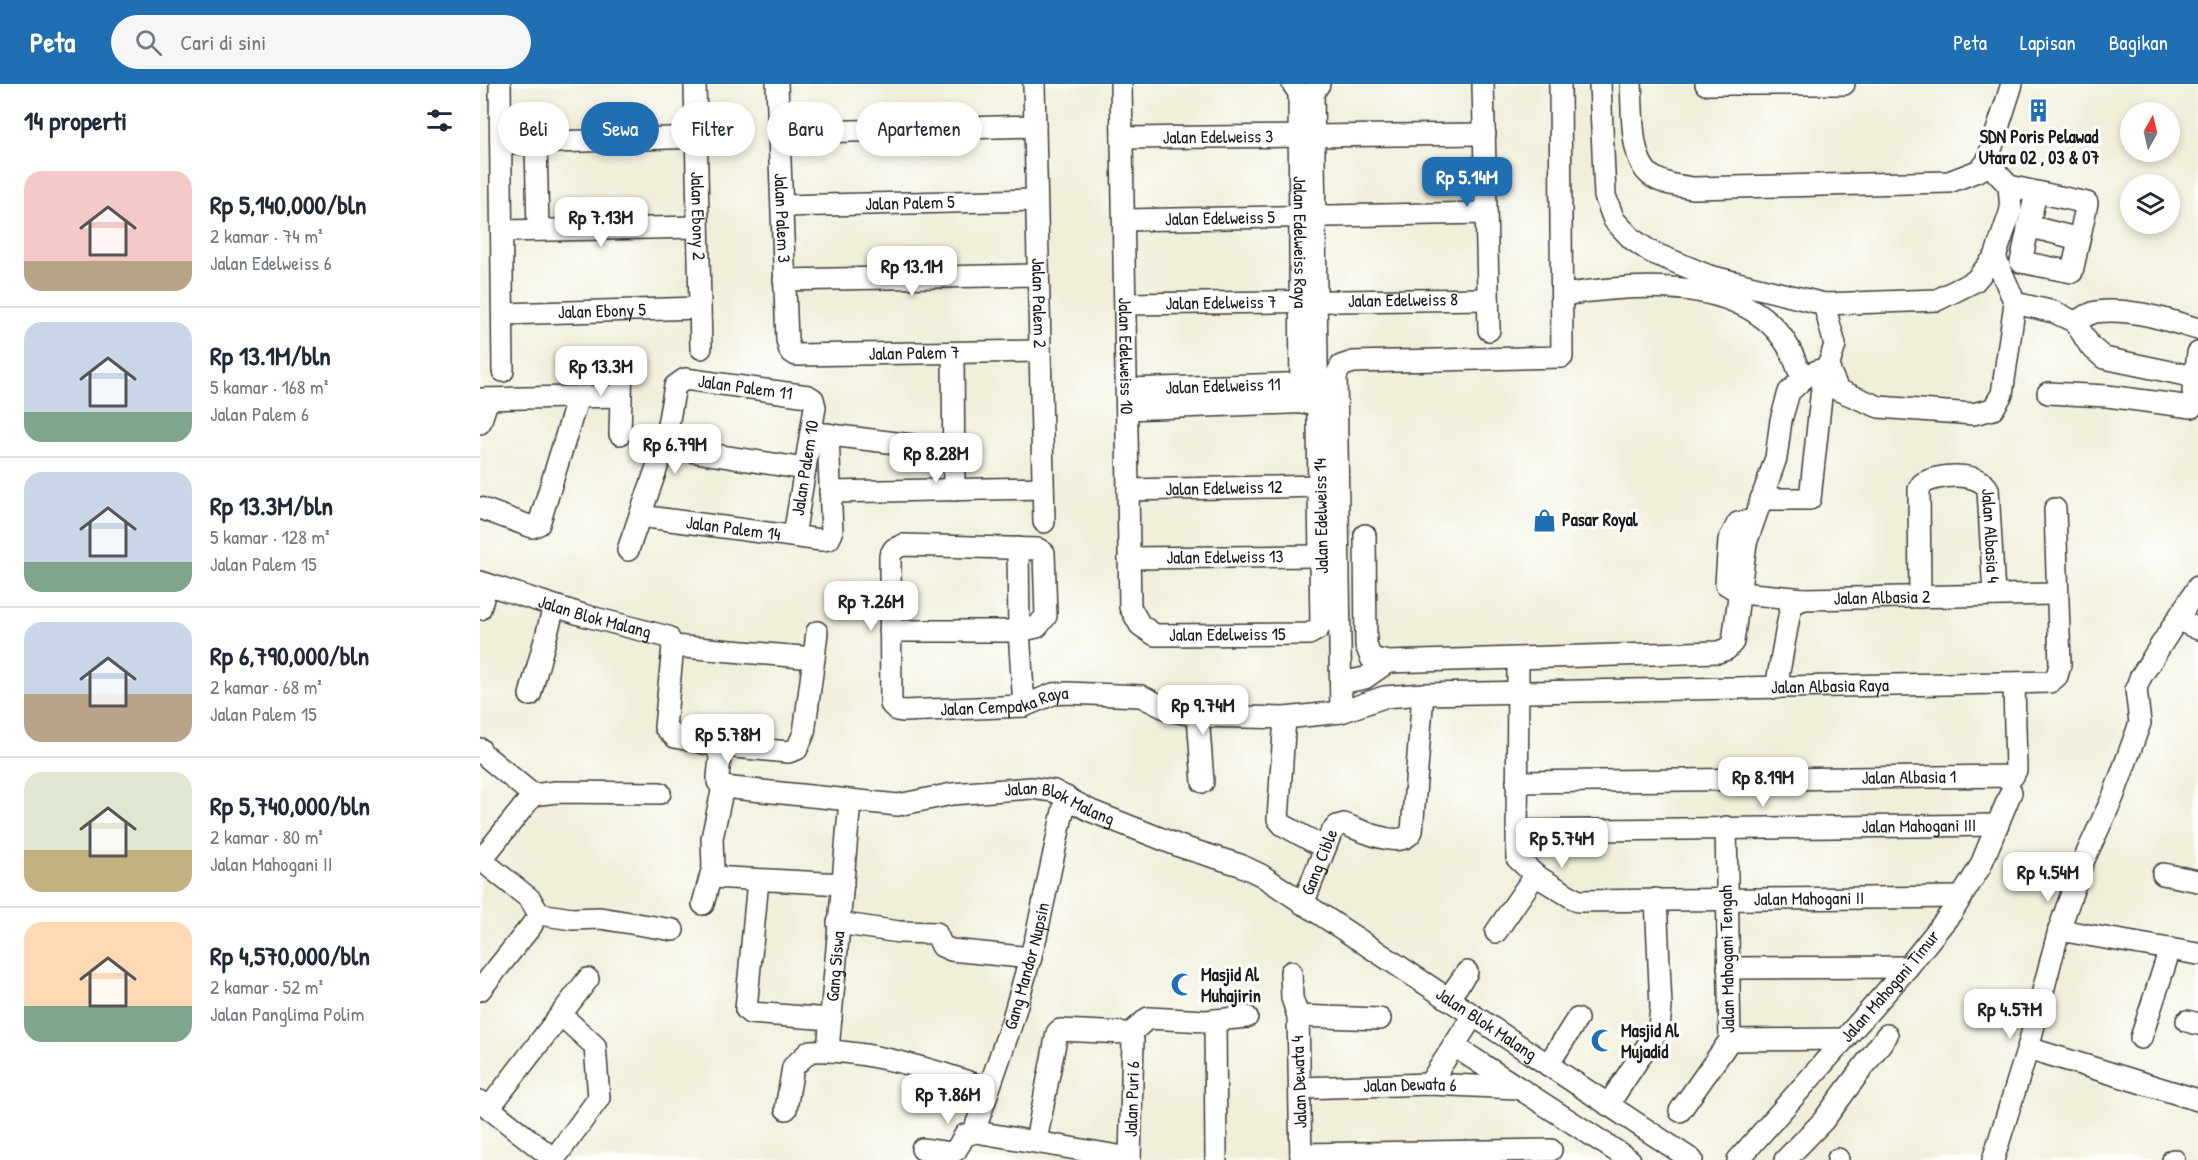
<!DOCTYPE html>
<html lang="id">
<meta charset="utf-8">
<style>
body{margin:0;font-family:"Patrick Hand",sans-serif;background:#f6f6f7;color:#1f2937;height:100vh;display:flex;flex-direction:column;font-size:22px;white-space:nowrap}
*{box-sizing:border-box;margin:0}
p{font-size:20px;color:#747a83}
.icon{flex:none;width:33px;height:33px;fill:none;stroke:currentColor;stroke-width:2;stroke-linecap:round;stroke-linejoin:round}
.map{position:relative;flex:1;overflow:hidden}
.sheet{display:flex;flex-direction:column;background:#fff;width:480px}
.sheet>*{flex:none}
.banner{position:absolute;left:18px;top:18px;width:570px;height:54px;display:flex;gap:12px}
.needle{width:39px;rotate:8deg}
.fabs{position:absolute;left:1640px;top:18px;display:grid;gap:12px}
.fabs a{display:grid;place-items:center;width:60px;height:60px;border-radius:50%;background:#fff;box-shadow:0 3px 9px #0003;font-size:30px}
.price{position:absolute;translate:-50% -51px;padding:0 14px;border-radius:12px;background:#fff;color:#222;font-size:20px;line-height:39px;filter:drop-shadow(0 2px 3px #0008)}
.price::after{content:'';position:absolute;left:50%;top:36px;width:18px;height:14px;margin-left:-9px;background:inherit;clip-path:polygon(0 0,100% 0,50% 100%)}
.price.selected{background:#1f6fb2;color:#fff}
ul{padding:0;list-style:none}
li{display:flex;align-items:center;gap:18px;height:150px;padding:0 24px}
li+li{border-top:2px solid #e0e1e3}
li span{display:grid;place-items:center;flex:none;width:168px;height:120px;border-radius:18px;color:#555}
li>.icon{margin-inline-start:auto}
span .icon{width:72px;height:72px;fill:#fffc;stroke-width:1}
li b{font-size:26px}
h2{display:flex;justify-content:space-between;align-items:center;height:72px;padding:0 24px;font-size:26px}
.chip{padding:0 21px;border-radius:27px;background:#fff;box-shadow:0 3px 9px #0003;font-size:21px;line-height:54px}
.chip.selected{background:#1f6fb2;color:#fff}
header{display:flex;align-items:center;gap:36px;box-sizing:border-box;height:84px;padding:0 30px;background:#1f6fb2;color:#fff}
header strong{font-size:28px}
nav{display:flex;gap:33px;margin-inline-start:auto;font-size:21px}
.search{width:420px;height:54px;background:#f6f6f7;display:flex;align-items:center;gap:15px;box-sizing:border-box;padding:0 21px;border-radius:33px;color:#747a83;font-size:22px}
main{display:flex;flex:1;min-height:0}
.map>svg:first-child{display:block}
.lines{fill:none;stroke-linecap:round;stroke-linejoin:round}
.minor-casing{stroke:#3c3c38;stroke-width:24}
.minor{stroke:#fff;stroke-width:21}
.labels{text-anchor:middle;stroke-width:6;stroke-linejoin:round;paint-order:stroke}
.street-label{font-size:18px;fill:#1c1c1c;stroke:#fff}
.poi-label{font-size:18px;font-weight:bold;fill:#1c1c1c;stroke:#fff;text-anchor:start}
</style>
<header>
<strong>Peta</strong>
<div class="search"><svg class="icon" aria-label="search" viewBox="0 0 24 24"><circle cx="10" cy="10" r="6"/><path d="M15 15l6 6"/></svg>Cari di sini</div>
<nav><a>Peta</a><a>Lapisan</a><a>Bagikan</a></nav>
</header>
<main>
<section class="sheet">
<h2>14 properti<svg class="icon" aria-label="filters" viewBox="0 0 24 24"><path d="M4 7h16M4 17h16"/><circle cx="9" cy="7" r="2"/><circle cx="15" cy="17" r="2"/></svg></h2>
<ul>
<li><span style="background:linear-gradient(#f6c9c9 75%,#b9a48a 0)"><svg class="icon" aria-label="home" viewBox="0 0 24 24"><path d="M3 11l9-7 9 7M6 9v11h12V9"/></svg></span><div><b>Rp 5,140,000/bln</b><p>2 kamar · 74 m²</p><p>Jalan Edelweiss 6</p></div></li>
<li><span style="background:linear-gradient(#c9d6e8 75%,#7fa58c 0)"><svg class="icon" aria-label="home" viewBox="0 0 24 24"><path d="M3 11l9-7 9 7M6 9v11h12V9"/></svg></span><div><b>Rp 13.1M/bln</b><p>5 kamar · 168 m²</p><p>Jalan Palem 6</p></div></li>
<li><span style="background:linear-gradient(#c9d6e8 75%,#7fa58c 0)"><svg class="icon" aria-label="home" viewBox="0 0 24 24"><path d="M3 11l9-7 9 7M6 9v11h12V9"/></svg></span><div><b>Rp 13.3M/bln</b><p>5 kamar · 128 m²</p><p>Jalan Palem 15</p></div></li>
<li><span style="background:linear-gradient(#c9d6e8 60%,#b9a48a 0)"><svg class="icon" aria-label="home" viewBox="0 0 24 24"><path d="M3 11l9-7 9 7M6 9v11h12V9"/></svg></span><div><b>Rp 6,790,000/bln</b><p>2 kamar · 68 m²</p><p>Jalan Palem 15</p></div></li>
<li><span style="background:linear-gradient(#dfe7d0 65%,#c2b280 0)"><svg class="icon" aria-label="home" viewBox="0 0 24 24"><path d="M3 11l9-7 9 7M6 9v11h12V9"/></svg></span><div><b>Rp 5,740,000/bln</b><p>2 kamar · 80 m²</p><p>Jalan Mahogani II</p></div></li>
<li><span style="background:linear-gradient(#ffd9b3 70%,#7fa58c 0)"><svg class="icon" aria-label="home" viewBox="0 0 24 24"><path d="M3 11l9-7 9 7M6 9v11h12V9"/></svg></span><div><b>Rp 4,570,000/bln</b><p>2 kamar · 52 m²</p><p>Jalan Panglima Polim</p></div></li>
</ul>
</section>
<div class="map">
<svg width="1718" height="1076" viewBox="0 0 1718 1076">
<rect width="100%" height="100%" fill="#fff"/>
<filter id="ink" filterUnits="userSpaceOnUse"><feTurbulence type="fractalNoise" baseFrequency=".0167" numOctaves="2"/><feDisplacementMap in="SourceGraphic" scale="12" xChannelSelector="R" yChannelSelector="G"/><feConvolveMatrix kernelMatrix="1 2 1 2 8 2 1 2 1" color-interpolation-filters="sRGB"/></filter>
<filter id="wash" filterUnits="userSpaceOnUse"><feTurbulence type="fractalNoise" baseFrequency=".008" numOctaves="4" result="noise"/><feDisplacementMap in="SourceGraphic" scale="24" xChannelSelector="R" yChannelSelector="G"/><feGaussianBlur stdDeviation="1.35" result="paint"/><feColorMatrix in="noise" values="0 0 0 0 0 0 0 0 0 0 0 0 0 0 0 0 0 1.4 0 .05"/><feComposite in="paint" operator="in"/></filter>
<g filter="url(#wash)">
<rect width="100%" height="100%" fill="#f1eed9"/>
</g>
<g filter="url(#ink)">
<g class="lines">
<defs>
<g id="minor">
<path d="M20,0L23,287"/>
<path id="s1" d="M215,0L221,264"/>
<path id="s2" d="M297,0L307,256L310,267L316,271L560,267"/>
<path id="s3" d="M554,0L564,438"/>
<path id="s4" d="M641,0L650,523L660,541L675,551L829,550L838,545L841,540L833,9L839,0"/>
<path id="s5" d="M813,0L819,9L821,319"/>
<path d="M1003,0L1009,246"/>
<path d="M1120,0L1125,112L1134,136L1152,155L1171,168L1229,192L1344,220L1457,216L1495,197L1515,173L1531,126L1529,102L1507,78"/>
<path d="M1151,0C1153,25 1149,78 1173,93C1186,101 1200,102 1214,104L1469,98L1500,86L1507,78L1532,0"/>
<path d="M1226,0H1364"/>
<path d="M299,49L555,42"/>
<path id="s6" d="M642,54L1005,50"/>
<path d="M56,59L58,146"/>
<path d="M21,60L216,53"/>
<path d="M1529,102L1607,119L1592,188L1541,178L1556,108"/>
<path id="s7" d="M302,122L556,116"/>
<path id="s8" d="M644,136L1006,129"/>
<path d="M1548,142L1599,155"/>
<path d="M23,147L218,143"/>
<path d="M1515,173L1535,219L1574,228L1595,238C1602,234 1610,229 1616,228C1649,223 1687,236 1718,245"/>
<path d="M304,196L558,191"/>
<path d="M1083,211C1163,198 1288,190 1318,285L1327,291"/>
<path id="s9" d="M645,220L1008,215"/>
<path d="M1344,220L1355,261L1348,283L1358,306L1399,323L1493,330L1513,325L1522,310L1535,219"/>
<path id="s10" d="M24,230L219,224"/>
<path d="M1595,238L1610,262L1624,274L1715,293"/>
<path d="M473,269L474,406"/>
<path id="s11" d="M647,305L835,299"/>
<path d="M1713,307L1718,269"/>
<path d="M1568,309L1627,312L1712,323"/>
<path d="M0,315L141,312"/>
<path d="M647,325L835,318"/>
<path d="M0,339L8,315"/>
<path d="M335,349L432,361"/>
<path d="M140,350L142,277"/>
<path d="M184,363L325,385"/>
<path id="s12" d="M648,406L840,402"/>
<path d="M350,408L563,404"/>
<path d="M1281,415H1330L1344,285"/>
<path d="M0,424L52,443L59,440L98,313"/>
<path id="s13" d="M160,432L341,456L349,455L352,449L348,350"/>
<path d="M1273,436L1258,439L1249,456L1246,500L1261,509L1324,515"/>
<path d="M885,451L886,561L891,574L908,578L1238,568L1247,565L1253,558L1266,459L1296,374L1301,336L1309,308L1327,291L1348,283"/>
<path d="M538,464L539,547L544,622"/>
<path id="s14" d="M148,466L184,363L195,302L205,295L328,312L333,315L335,323L314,452"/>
<path id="s15" d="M649,474L841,472"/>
<path id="s16" d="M0,498L103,531L188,553L193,562L185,643L195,653L234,661C245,672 237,683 238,698L243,703L418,721L472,710L551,704L574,707L611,727L702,763L760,781L781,791L1212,1076"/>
<path id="s17" d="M1440,513L1439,405L1442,400C1457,390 1498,387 1508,405L1514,511"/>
<path d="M0,525L7,500"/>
<path d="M1699,536L1718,545"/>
<path id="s18" d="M410,547H539L557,543L566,532L564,469L558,465L423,461L414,465L410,472L411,620L417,626L424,627L544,622L573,610L586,609L661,612L689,626L718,632L805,634L861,628L904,613L943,610L1570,598L1577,592L1580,581L1575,425"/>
<path d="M193,562L334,574L337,548"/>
<path id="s19" d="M1038,576L1037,774L1055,791L1098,817L1482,813"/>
<path d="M861,599L885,594L908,578"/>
<path id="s20" d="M1296,604L1310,527L1314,519L1324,515L1576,510"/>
<path d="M50,611L74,523"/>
<path d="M861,628L856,292L861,282L873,278L1082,273L1080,0"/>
<path d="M718,632L723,698"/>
<path d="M805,634L798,735L803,741L845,764"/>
<path d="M234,661L308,668L317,665L324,649L334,574"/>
<path d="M0,665L2,669L53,711L1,776"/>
<path id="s21" d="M1037,698L1533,692L1536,686L1534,600"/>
<path d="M53,711L76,708L180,709"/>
<path id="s22" d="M1037,747L1518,741"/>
<path d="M0,775L50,815L59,830L92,835L120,834L193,846"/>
<path d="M1683,790L1718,797"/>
<path d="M231,793L363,800"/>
<path d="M278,796L266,925L270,929L351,935"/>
<path d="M223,820L233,783L232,754L243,703"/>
<path id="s23" d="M823,820L851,749L857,742L864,740C881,746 921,767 932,747L943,610"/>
<path d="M358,839L419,848L456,849L462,862L471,866L551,874"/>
<path d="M1579,846L1718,870"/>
<path d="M1016,848L1055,791"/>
<path d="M1248,884L1428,883"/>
<path d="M811,888L812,914L818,932"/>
<path d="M0,906L52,841"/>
<path d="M968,915L987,888"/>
<path d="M735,936L736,1076"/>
<path d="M1707,937L1718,940"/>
<path d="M650,950L668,934L726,937L767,933"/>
<path d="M1661,954L1690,865"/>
<path d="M1250,956L1365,955"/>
<path d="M974,962L1150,1076"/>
<path d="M1548,964L1718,1016"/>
<path id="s24" d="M348,966L370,717"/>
<path d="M1068,981L1097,935"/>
<path d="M949,1000L993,932"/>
<path id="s25" d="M820,1004L949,1000L1038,1004"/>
<path d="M0,1017L75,1076"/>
<path d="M1128,1021L1179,944L1181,923L1176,815"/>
<path d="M9,1024L108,895"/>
<path d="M306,1025L313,983L330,967C380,964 461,987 508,1005"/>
<path d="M1200,1027L1250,956L1246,743"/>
<path id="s26" d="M496,1048V1042L532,938L556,853L586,713"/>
<path d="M556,1057L577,949L580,946L646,949L653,956L650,1076"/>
<path d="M442,1065L470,1069L476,1066L485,1051L496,1048L650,1074"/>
<path d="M821,1070L1071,1066"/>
<path d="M74,1075L119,1014L115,962L81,931"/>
<path d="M821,1076L818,932L900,935"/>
<path id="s27" d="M1258,1076L1428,883L1472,828L1500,783L1531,708"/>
<path d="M1305,1076L1343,1037L1407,951"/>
<path d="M1358,1076V1075"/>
<path d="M1513,1076L1548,964L1579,846L1602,780L1633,713L1660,639L1656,605L1660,594L1718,503"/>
<path d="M1693,1076H1694"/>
</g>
</defs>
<use href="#minor" class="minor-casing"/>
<use href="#minor" class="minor"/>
</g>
</g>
<defs>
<symbol id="building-bare" viewBox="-9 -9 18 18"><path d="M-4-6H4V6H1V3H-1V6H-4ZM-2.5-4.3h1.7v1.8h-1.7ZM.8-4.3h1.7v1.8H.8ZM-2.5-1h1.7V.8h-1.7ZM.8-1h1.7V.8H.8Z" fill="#1f6fb2" stroke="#fff" stroke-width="2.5" paint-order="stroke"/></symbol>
<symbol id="shop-bare" viewBox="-9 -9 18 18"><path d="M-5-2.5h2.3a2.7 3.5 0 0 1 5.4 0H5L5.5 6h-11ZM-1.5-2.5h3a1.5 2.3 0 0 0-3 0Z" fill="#1f6fb2" stroke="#fff" stroke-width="2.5" paint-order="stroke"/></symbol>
<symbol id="mosque-bare" viewBox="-9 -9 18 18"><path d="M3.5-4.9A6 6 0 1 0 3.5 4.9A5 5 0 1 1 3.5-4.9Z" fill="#1f6fb2" stroke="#fff" stroke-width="2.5" paint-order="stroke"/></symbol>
</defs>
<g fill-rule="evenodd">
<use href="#building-bare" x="1542" y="10" width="33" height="33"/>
<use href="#shop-bare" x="1048" y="420" width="33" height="33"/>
<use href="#mosque-bare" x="686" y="884" width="33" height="33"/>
<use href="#mosque-bare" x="1106" y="940" width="33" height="33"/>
</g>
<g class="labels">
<g class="street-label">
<text dy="6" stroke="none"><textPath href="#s6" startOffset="96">Jalan Edelweiss 3</textPath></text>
<text dy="6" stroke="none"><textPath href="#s7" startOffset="128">Jalan Palem 5</textPath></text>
<text dy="6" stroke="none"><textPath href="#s1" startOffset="132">Jalan Ebony 2</textPath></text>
<text dy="6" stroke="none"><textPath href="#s2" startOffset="134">Jalan Palem 3</textPath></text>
<text dy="6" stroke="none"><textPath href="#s8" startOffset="96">Jalan Edelweiss 5</textPath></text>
<text dy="6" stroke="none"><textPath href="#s5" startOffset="160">Jalan Edelweiss Raya</textPath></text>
<text dy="6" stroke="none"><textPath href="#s9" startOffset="278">Jalan Edelweiss 8</textPath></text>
<text dy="6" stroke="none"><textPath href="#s3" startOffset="219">Jalan Palem 2</textPath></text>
<text dy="6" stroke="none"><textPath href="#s9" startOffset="96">Jalan Edelweiss 7</textPath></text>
<text dy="6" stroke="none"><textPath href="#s10" startOffset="98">Jalan Ebony 5</textPath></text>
<text dy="6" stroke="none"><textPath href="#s2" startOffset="393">Jalan Palem 7</textPath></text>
<text dy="6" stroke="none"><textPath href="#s4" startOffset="272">Jalan Edelweiss 10</textPath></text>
<text dy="6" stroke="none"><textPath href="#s11" startOffset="96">Jalan Edelweiss 11</textPath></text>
<text dy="6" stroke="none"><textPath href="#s14" startOffset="244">Jalan Palem 11</textPath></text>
<text transform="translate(325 384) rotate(-81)" y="6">Jalan Palem 10</text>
<text dy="6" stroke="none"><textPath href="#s12" startOffset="96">Jalan Edelweiss 12</textPath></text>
<text transform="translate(841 432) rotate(-91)" y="6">Jalan Edelweiss 14</text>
<text dy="6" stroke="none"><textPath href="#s13" startOffset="94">Jalan Palem 14</textPath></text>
<text dy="6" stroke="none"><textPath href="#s17" startOffset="232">Jalan Albasia 4</textPath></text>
<text dy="6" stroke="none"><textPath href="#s15" startOffset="96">Jalan Edelweiss 13</textPath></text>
<text dy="6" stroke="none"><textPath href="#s20" startOffset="176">Jalan Albasia 2</textPath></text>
<text dy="6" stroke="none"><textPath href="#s16" startOffset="120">Jalan Blok Malang</textPath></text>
<text dy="6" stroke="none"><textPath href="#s4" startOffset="634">Jalan Edelweiss 15</textPath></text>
<text dy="6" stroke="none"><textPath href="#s18" startOffset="1484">Jalan Albasia Raya</textPath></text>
<text dy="6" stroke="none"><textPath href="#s18" startOffset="650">Jalan Cempaka Raya</textPath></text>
<text dy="6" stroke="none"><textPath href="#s21" startOffset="392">Jalan Albasia 1</textPath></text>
<text dy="6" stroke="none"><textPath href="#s16" startOffset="729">Jalan Blok Malang</textPath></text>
<text dy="6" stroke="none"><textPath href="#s22" startOffset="402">Jalan Mahogani III</textPath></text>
<text dy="6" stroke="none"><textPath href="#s23" startOffset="45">Gang Cible</textPath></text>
<text dy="6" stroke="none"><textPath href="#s19" startOffset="504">Jalan Mahogani II</textPath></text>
<text transform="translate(1247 875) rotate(-91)" y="6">Jalan Mahogani Tengah</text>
<text dy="6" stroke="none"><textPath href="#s26" startOffset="174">Gang Mandor Nupsin</textPath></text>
<text dy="6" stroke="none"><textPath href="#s24" startOffset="84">Gang Siswa</textPath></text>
<text dy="6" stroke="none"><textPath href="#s27" startOffset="231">Jalan Mahogani Timur</textPath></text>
<text dy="6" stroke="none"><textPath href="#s16" startOffset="1215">Jalan Blok Malang</textPath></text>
<text transform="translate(819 998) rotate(-92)" y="6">Jalan Dewata 4</text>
<text dy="6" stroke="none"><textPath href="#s25" startOffset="110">Jalan Dewata 6</textPath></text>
<text transform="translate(652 1015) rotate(-88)" y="6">Jalan Puri 6</text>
</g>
<g class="poi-label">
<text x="1559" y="59" text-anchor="middle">SDN Poris Pelawad<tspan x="1559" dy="21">Utara 02 , 03 &amp; 07</tspan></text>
<text x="1082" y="442">Pasar Royal</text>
<text x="721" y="897">Masjid Al<tspan x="721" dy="21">Muhajirin</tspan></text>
<text x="1141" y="953">Masjid Al<tspan x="1141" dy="21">Mujadid</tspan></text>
</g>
</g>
</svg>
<div class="fabs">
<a><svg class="needle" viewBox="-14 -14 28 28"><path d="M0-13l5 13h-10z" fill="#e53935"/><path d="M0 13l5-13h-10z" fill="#747a83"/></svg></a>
<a><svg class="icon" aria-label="layers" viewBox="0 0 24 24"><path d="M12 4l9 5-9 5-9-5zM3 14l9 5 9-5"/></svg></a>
</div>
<b class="price selected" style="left:987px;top:124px">Rp 5.14M</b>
<b class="price" style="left:121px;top:164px">Rp 7.13M</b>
<b class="price" style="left:432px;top:213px">Rp 13.1M</b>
<b class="price" style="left:121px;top:313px">Rp 13.3M</b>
<b class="price" style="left:195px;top:391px">Rp 6.79M</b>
<b class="price" style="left:456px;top:400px">Rp 8.28M</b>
<b class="price" style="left:391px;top:548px">Rp 7.26M</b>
<b class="price" style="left:723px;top:652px">Rp 9.74M</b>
<b class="price" style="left:248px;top:681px">Rp 5.78M</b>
<b class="price" style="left:1283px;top:724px">Rp 8.19M</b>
<b class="price" style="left:1082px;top:785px">Rp 5.74M</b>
<b class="price" style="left:1568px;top:819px">Rp 4.54M</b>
<b class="price" style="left:1530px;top:956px">Rp 4.57M</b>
<b class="price" style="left:468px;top:1041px">Rp 7.86M</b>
<div class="banner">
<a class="chip">Beli</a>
<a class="chip selected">Sewa</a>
<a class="chip">Filter</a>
<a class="chip">Baru</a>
<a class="chip">Apartemen</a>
</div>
</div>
</main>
